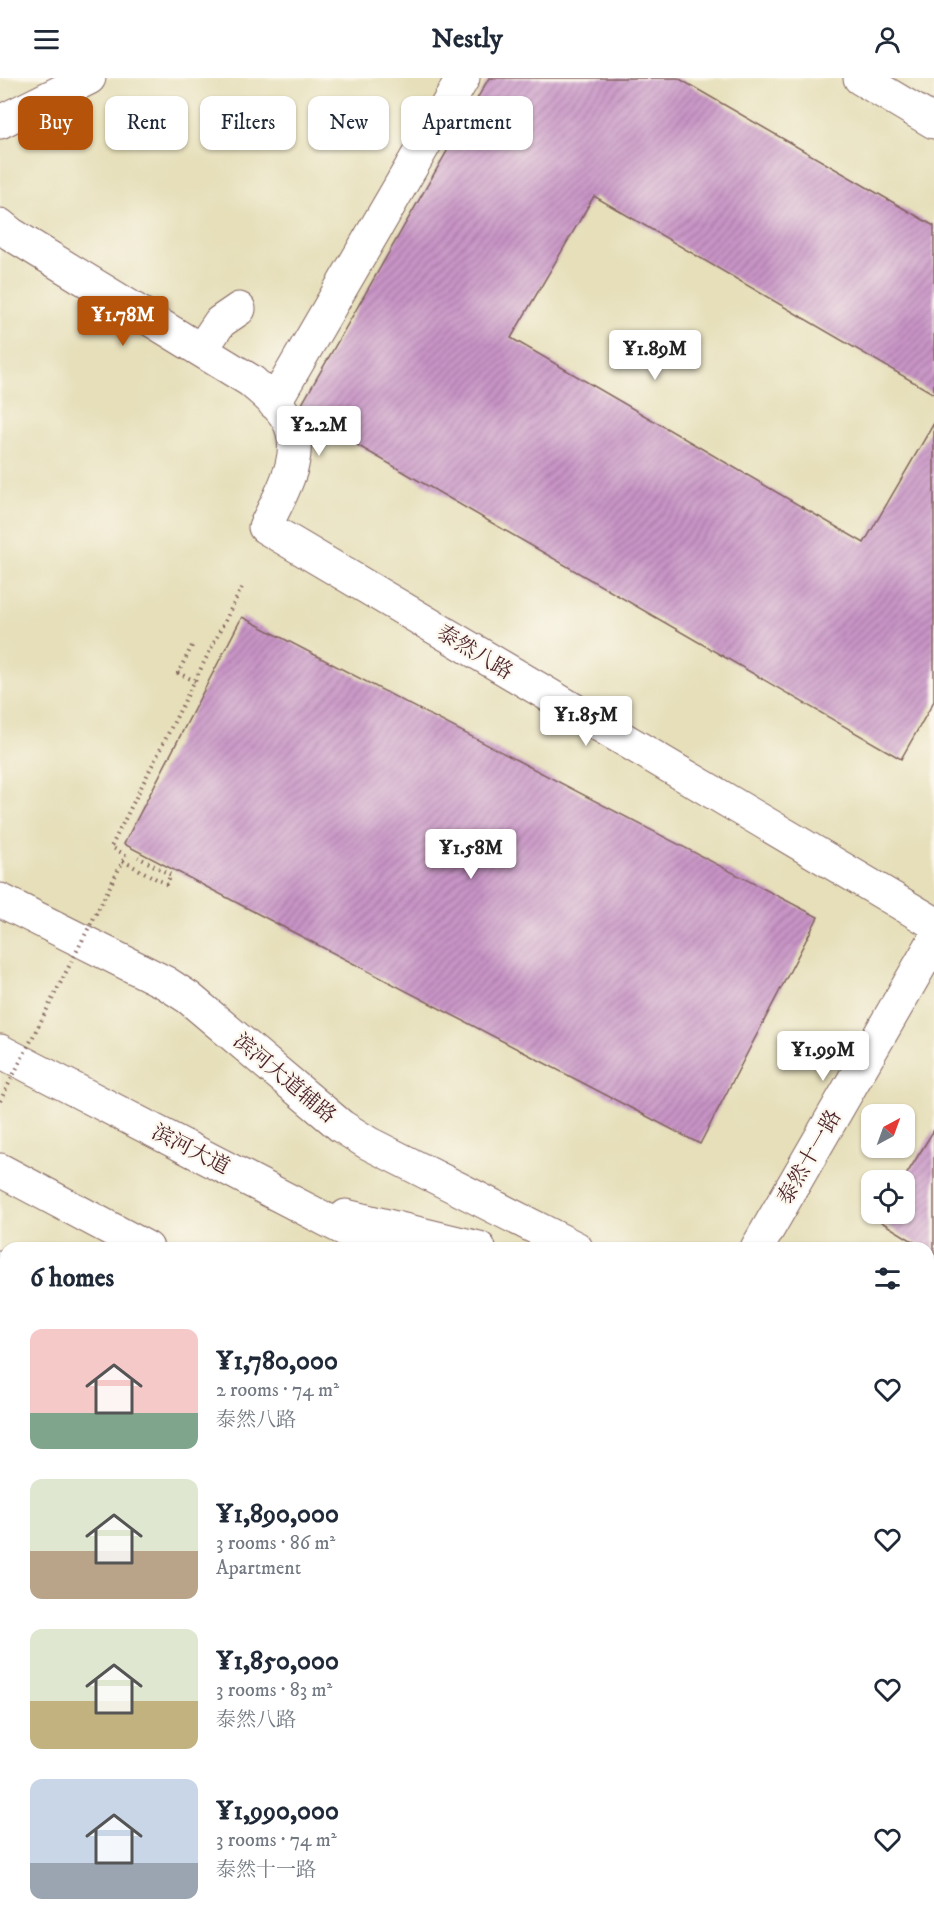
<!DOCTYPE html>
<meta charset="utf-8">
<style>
body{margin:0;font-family:"IM FELL DW Pica","Noto Serif SC",serif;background:#f2f2f3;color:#1f2937;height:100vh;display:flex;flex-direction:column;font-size:22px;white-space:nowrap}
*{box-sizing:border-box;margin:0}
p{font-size:20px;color:#747a83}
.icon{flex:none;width:33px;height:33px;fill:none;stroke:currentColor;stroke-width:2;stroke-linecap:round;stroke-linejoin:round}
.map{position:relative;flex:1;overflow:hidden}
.sheet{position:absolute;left:0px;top:1164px;width:934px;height:684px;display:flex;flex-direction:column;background:#fff;border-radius:18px 18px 0 0;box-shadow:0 2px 4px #0004}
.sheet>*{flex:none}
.banner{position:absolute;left:18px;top:18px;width:600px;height:54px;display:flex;gap:12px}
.needle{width:39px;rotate:41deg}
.controls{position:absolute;left:861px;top:1026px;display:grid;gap:12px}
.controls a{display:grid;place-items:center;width:54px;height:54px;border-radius:12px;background:#fff;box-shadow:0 2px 4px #0004;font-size:30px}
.price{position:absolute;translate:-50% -51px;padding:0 14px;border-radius:6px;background:#fff;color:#222;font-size:20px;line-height:39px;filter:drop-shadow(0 2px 3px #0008)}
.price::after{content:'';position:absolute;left:50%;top:36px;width:18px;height:14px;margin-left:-9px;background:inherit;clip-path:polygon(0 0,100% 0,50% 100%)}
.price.current{background:#b45309;color:#fff}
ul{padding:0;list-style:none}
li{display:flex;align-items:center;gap:18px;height:150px;padding:0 30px}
li span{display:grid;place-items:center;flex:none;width:168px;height:120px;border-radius:12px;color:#555}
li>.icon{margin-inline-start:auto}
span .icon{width:72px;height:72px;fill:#fffc;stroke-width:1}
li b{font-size:26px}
h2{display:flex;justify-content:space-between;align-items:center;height:72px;padding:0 30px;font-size:26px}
.pill{padding:0 21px;border-radius:12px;background:#fff;box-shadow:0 2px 4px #0004;font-size:21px;line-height:54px}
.pill.current{background:#b45309;color:#fff}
header{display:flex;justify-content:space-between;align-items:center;height:78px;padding:0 30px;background:#fff;font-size:27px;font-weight:700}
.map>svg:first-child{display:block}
.forest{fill:url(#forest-crowns);stroke:#6a6849;stroke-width:1.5}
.building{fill:url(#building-hatch)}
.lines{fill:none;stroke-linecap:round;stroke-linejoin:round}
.minor-casing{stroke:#81625d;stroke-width:35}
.major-casing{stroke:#81625d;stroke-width:35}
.highway-casing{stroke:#81625d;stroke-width:35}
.path{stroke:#81625d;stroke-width:4;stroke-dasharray:1.5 4.5;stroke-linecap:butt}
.minor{stroke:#fff;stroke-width:33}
.major{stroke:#fff;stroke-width:33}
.highway{stroke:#fff;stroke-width:33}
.path-bridge{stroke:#81625d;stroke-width:4;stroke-dasharray:1.5 4.5;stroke-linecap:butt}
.labels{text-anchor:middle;stroke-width:4.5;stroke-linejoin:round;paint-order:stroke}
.street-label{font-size:21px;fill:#4a1f2b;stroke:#fbf7ec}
</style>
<header><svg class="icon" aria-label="menu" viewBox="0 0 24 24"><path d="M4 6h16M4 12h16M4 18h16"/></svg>Nestly<svg class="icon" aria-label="person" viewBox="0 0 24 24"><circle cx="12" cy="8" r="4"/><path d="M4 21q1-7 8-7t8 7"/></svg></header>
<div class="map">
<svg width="934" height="1848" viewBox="0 0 934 1848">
<defs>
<pattern id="forest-crowns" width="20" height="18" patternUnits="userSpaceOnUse" patternTransform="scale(1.5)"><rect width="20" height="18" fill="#8bb167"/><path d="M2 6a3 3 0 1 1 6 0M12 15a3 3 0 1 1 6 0" fill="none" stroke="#748f55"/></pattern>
<pattern id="building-hatch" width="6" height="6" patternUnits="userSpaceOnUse" patternTransform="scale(1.5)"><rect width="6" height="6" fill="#c894c6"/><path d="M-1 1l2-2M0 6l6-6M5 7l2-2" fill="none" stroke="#a478a1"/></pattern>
</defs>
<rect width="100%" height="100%" fill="#fbf7ec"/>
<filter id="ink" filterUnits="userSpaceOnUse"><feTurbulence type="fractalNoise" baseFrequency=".0167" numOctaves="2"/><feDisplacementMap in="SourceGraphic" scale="12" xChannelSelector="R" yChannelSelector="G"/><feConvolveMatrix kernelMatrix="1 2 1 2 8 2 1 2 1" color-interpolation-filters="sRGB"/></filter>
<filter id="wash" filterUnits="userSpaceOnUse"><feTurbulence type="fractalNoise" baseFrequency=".008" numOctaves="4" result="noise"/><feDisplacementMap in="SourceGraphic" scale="24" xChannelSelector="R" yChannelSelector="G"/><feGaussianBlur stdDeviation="1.35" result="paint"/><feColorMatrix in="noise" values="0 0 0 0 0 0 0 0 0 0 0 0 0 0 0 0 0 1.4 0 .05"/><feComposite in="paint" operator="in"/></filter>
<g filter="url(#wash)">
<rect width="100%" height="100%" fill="#e6dfba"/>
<path class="forest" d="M0,1226L6,1229V1299L0,1296Z
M928,1709L934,1712V1798L929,1795Z"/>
<g id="blocks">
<path class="building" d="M489,0H678L934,148V316L594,118L511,260L864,465L934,345V623L901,681L298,333Z
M242,539L818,839L700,1066L124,766Z
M934,1052V1176L928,1173V1170H924L878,1142L882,1136H904V1102H903Z
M0,1424L6,1427V1509H0Z
M0,1829L6,1831V1842H14L11,1848H0Z
M178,1842H317L314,1848H304L295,1844L294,1848H175Z
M456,1842H527L524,1848H453Z
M551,1842H560L570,1847L572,1842H577L590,1848H548Z
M706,1842H789L786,1848H719Z
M809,1842H887L900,1848H806Z"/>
</g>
</g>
<g filter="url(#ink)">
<use href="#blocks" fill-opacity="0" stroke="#81625d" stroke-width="1.5"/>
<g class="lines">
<defs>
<path id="minor" d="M860,0L934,44
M0,44L89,0
M0,147L11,156L251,303C263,314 278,325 287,340C308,375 280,417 265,449L934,845
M201,272L220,244L239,231
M274,325L463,0
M757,1170L934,863
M643,1842L646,1848
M341,1848L345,1842"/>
<path id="major" d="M0,822L166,905L189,920L341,1048L368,1065L576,1170
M0,1189L6,1192
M928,1346L934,1348
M928,1679L934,1682"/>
<path id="highway" d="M0,973L381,1170
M0,1092L147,1170
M346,1138L479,1170
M928,1451L934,1454
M928,1564L934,1567"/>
</defs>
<use href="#minor" class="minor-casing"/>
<use href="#major" class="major-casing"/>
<use href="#highway" class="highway-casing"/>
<path class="path" d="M192,568L178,595L195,603
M126,777L111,769L242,509
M123,783L166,806L171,797L138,779"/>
<use href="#minor" class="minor"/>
<use href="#major" class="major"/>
<use href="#highway" class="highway"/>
<path class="path-bridge" d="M0,1023L126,777"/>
</g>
</g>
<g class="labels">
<g class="street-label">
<text transform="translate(475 574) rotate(31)" y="7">泰然八路</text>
<text transform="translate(285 1000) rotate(40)" y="7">滨河大道辅路</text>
<text transform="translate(191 1071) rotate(27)" y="7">滨河大道</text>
<text transform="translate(809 1079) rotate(-60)" y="7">泰然十一路</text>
</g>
</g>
</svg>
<div class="controls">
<a><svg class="needle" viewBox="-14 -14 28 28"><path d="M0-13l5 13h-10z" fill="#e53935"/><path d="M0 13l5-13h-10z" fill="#747a83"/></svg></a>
<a><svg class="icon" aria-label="locate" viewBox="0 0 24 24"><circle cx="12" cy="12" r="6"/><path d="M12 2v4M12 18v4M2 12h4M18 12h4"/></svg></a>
</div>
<b class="price current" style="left:123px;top:269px">¥1.78M</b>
<b class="price" style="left:655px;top:303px">¥1.89M</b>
<b class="price" style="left:319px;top:379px">¥2.2M</b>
<b class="price" style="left:586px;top:669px">¥1.85M</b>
<b class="price" style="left:471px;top:802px">¥1.58M</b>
<b class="price" style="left:823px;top:1004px">¥1.99M</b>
<div class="banner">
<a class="pill current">Buy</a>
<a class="pill">Rent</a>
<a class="pill">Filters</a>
<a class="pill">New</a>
<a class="pill">Apartment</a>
</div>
<section class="sheet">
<h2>6 homes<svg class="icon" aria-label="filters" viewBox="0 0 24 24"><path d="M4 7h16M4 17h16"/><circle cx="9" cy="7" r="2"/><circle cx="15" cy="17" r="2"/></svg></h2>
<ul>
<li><span style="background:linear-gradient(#f6c9c9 70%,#7fa58c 0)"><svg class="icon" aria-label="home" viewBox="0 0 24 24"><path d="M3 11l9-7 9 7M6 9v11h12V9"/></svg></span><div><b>¥1,780,000</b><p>2 rooms · 74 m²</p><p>泰然八路</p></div><svg class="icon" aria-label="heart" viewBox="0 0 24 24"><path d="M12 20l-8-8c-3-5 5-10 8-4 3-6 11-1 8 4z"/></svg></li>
<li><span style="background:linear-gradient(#dfe7d0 60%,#b9a48a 0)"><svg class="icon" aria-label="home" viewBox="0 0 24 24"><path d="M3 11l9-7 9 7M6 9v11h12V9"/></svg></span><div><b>¥1,890,000</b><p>3 rooms · 86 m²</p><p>Apartment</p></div><svg class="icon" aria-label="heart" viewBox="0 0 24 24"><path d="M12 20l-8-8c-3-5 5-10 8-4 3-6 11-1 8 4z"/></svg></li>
<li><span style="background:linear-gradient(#dfe7d0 60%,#c2b280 0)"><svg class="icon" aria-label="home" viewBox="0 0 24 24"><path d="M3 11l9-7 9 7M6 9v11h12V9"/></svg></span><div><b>¥1,850,000</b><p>3 rooms · 83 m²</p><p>泰然八路</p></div><svg class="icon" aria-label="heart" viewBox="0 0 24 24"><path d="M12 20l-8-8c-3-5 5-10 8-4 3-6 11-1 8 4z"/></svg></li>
<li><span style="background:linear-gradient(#c9d6e8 70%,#9aa5b1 0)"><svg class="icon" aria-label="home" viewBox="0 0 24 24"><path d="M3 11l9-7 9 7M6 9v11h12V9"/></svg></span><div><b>¥1,990,000</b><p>3 rooms · 74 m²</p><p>泰然十一路</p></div><svg class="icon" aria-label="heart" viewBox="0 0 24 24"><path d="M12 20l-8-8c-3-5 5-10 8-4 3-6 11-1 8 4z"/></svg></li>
</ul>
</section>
</div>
